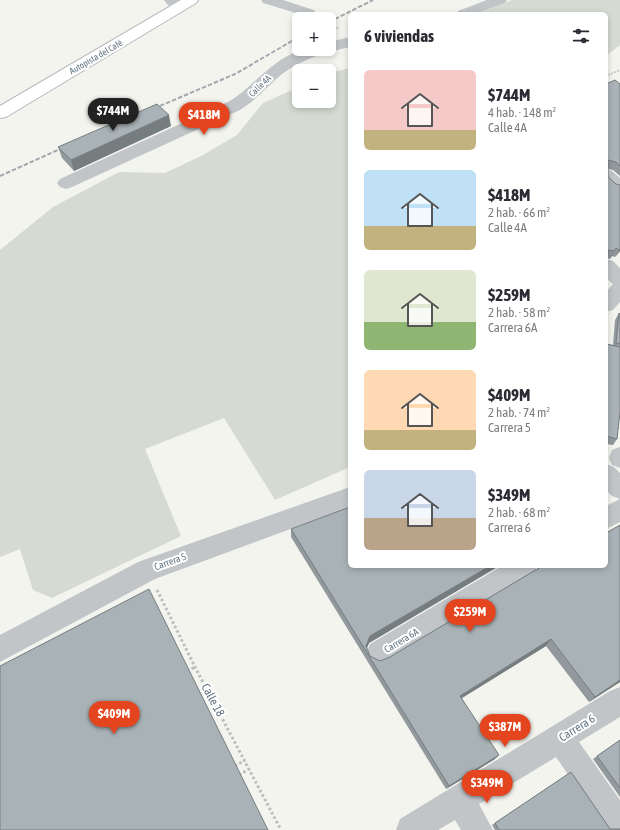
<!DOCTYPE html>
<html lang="es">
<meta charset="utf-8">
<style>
body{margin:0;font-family:"Asap Condensed",sans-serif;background:#f7f7f7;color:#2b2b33;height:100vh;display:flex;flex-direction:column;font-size:15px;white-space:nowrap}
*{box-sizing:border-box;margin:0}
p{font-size:13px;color:#7c7c81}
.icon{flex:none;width:22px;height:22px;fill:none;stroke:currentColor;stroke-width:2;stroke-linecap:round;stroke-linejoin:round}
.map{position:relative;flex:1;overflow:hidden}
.drawer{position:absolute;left:348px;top:12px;width:260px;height:556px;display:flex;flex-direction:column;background:#fff;border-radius:6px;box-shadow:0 2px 6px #0003}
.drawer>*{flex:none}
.fabs{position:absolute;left:292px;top:12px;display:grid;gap:8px}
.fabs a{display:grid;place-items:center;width:44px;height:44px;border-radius:6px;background:#fff;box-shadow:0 2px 6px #0003;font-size:20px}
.price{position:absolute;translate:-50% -34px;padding:0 9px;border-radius:14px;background:#e5451e;color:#fff;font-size:13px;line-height:26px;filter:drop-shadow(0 1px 2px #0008)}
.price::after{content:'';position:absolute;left:50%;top:24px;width:12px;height:9px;margin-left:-6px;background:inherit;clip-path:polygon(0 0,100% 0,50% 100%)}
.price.on{background:#222;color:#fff}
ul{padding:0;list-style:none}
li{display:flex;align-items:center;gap:12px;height:100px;padding:0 16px}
li span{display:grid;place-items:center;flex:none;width:112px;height:80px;border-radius:6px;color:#555}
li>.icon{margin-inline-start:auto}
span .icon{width:48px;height:48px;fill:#fffc;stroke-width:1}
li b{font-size:17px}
h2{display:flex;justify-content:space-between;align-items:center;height:48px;padding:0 16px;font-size:17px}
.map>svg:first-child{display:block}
.green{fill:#d5dbd0}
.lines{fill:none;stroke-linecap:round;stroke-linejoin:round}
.highway-casing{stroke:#b4b7ba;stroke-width:2}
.path-far1{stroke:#bbbdbf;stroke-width:2;stroke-dasharray:1.5 1.5;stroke-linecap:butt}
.path{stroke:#bbbdbf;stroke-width:3;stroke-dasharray:2.5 2.5;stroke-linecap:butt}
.minor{fill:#c1c5c8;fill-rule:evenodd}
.highway{fill:#fff;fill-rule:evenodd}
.rail{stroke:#a1a8ad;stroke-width:2;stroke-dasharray:4.5 2;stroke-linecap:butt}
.wall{fill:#91999d}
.shaded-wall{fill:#767d7f}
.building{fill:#a9b2b6;stroke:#767d7f}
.labels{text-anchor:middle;stroke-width:4;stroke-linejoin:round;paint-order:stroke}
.far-street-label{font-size:9px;fill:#627481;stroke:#fff}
.street-label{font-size:10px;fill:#627481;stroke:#fff}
.near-street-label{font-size:12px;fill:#627481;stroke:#fff}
</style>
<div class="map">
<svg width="620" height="830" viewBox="0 0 620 830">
<rect width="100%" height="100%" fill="#f4f4ef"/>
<path class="green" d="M512,0H620V45L606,56V14H478Z
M350,68V467L275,500L224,418L145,449L181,536L52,598L33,590L20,549L0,557V250L53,207L119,172L165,173L203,155L237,135L263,103L299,87V101H329V73Z"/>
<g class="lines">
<defs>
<path id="highway" d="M181,0H198L196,3L6,117L0,118V106Z"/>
</defs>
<use href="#highway" class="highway-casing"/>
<path class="path-far1" d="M329,23L339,29
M606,76L620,70"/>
<path class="path" d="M157,590L195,667L281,830
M187,671L195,667
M235,766L245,760
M239,775L249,769"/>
<path class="minor" d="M164,0H180L187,7L185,10C176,12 169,7 164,0Z
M261,0H283L314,10L316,13L314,16L309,17L263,3Z
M487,0H507L505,3L476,14H456L458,11Z
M350,37V47C326,52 302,59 282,74C268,86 256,100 240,110L72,187L66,189L60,187L57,183L60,179L228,102C254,87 276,54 307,49C314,48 322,49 329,49V42Z
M606,169L612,171L620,178V193L614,191L606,184Z
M606,259L613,261L620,268V302L613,310L606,312V292L613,284L606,278Z
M620,447V468L612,465L609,458L612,450Z
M606,464L614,467L620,473V499L612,496L606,490Z
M350,487V507L155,579L0,662V635L138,562Z
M620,499V522L606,529V506Z
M502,566H537L534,574L388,662L379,666L370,662L366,653L370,644Z
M620,687V717L579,742L620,800V830H606L556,757L479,804L493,830H461L455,820L438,830H396L400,819L610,691Z"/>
<use href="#highway" class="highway"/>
<path class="rail" d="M329,22L373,0
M148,111L235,74L299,37
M0,176L69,145"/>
</g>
<path class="wall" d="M606,84H620V176L613,170L608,169V177L616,184L620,185V251L615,257L612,256L610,259L608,258Z
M171,126L74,171L62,158L58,147Z
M619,313L620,314V413L617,439L613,445L606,444V344L613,345L615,320Z
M291,529L350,566H499L369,643L367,648L370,656L380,661L390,657L537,569L538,566H606L620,682L589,702L546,646L462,698L495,759L446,789L291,537Z
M620,740V797L593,759Z
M571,772L610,829L620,830H495L492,825Z"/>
<path class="shaded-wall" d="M169,115L171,126L74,171L71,160Z
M616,248L612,256L610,259L614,251Z
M620,248V251L615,257L619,250Z
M490,566H499L369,643L366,650V646L370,636Z
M551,639L546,646L457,701L460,696Z
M620,680V682L589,702L595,697Z
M499,755L495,759L446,789L449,786Z"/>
<path class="building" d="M615,80L620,84V166L616,162L608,160V177L616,184L620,185V248L619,250L616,248L614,251L608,250V259L606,261V84Z
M157,104L169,115L71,160L58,147Z
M619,313L620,314V344L616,343Z
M606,344L620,347V412L617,439L606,436Z
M350,507V566H490L370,636L366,646L370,656L380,661L390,657L539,568L540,566H606V533L620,525V680L595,697L551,639L460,696L499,755L449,786L291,529Z
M149,589L268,830H0V666Z
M620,740V788L597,756Z
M571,772L610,829H620V830H499L495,823Z"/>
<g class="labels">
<g class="far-street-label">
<text transform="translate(96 57) rotate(-30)" y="3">Autopista del Café</text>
<text transform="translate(260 86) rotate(-44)" y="3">Calle 4A</text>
</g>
<g class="street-label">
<text transform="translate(170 561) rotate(-20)" y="4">Carrera 5</text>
<text transform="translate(401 640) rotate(-31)" y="4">Carrera 6A</text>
</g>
<g class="near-street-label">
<text transform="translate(213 700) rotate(62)" y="4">Calle 18</text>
<text transform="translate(577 728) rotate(-32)" y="4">Carrera 6</text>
</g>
</g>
</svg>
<div class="fabs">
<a>+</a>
<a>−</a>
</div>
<b class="price on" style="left:113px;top:132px">$744M</b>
<b class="price" style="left:204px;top:136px">$418M</b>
<b class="price" style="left:470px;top:633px">$259M</b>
<b class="price" style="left:114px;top:735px">$409M</b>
<b class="price" style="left:505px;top:748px">$387M</b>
<b class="price" style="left:487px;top:804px">$349M</b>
<section class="drawer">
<h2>6 viviendas<svg class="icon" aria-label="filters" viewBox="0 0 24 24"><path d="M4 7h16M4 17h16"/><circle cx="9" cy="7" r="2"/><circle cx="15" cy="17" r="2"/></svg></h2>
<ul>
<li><span style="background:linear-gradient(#f6c9c9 75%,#c2b280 0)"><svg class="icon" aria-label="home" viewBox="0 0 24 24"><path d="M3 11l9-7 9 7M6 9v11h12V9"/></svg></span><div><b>$744M</b><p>4 hab. · 148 m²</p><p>Calle 4A</p></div></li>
<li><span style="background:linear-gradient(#bfe0f5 70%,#c2b280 0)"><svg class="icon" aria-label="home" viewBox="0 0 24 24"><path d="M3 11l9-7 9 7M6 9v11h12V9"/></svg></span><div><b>$418M</b><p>2 hab. · 66 m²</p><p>Calle 4A</p></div></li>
<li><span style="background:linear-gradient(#dfe7d0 65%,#8fb573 0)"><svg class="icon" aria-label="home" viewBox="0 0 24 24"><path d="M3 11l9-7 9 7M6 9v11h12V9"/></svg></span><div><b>$259M</b><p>2 hab. · 58 m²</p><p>Carrera 6A</p></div></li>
<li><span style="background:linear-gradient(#ffd9b3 75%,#c2b280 0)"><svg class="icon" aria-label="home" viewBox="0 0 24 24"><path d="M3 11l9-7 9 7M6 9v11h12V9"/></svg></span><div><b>$409M</b><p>2 hab. · 74 m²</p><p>Carrera 5</p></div></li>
<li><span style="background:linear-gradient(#c9d6e8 60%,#b9a48a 0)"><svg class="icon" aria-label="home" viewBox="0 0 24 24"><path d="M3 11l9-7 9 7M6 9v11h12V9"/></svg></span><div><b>$349M</b><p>2 hab. · 68 m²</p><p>Carrera 6</p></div></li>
</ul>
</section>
</div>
